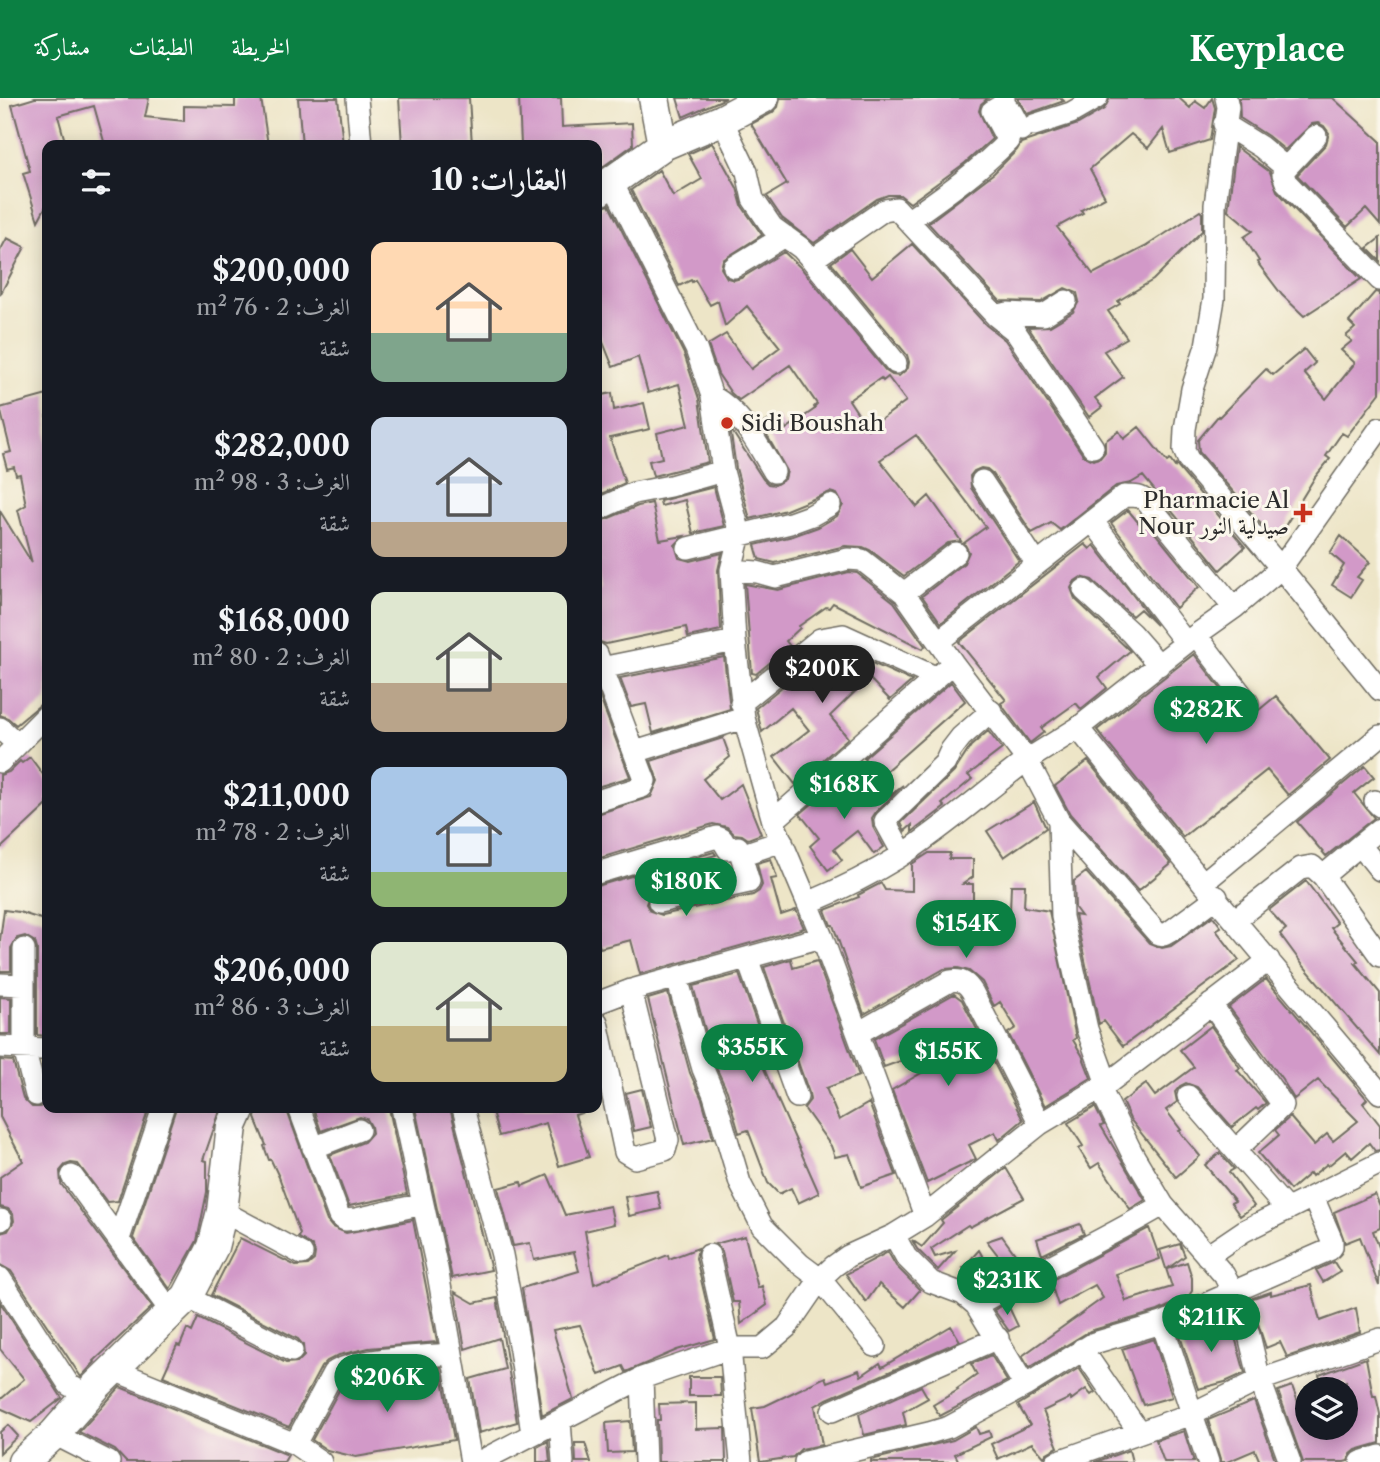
<!DOCTYPE html>
<html lang="ar">
<meta charset="utf-8">
<style>
body{margin:0;font-family:"Libre Caslon Text",Amiri,serif;background:#242831;color:#f1f3f6;direction:rtl;height:100vh;display:flex;flex-direction:column;font-size:26px;white-space:nowrap}
*{box-sizing:border-box;margin:0}
p{font-size:23px;color:#9ea1a6}
.icon{flex:none;width:38px;height:38px;fill:none;stroke:currentColor;stroke-width:2;stroke-linecap:round;stroke-linejoin:round}
.map{position:relative;flex:1;overflow:hidden;direction:ltr}
.drawer{position:absolute;left:42px;top:42px;width:560px;height:973px;display:flex;flex-direction:column;background:#171b24;border-radius:14px;box-shadow:0 4px 18px #0003;direction:rtl}
.drawer>*{flex:none}
.tools{position:absolute;left:1295px;top:1279px;display:grid;gap:14px}
.tools a{display:grid;place-items:center;width:63px;height:63px;border-radius:50%;background:#171b24;box-shadow:0 4px 18px #0003;font-size:35px}
.price{position:absolute;translate:-50% -60px;padding:0 16px;border-radius:24px;background:#0b8043;color:#fff;font-size:23px;line-height:46px;filter:drop-shadow(0 2px 4px #0008)}
.price::after{content:'';position:absolute;left:50%;top:42px;width:21px;height:16px;margin-left:-10px;background:inherit;clip-path:polygon(0 0,100% 0,50% 100%)}
.price.current{background:#222;color:#fff}
ul{padding:0;list-style:none}
li{display:flex;align-items:center;gap:21px;height:175px;padding:0 35px}
li span{display:grid;place-items:center;flex:none;width:196px;height:140px;border-radius:14px;color:#555}
li>.icon{margin-inline-start:auto}
span .icon{width:84px;height:84px;fill:#fffc;stroke-width:1}
li b{font-size:30px}
h2{display:flex;justify-content:space-between;align-items:center;height:84px;padding:0 35px;font-size:30px}
header{display:flex;align-items:center;gap:42px;box-sizing:border-box;height:98px;padding:0 35px;background:#0b8043;color:#fff}
header strong{font-size:33px}
nav{display:flex;gap:38px;margin-inline-start:auto;font-size:24px}
.map>svg:first-child{display:block}
.building{fill:#d299c8;fill-rule:evenodd}
.lines{fill:none;stroke-linecap:round;stroke-linejoin:round}
.street-casing{stroke:#6f6c62;stroke-width:24}
.secondary-casing{stroke:#6f6c62;stroke-width:33}
.street{stroke:#fff;stroke-width:21}
.secondary{stroke:#fff;stroke-width:30}
.poi-dot{fill:#c8321e;stroke:#fbf7ec;stroke-width:2.5}
.labels{text-anchor:middle;stroke-width:6;stroke-linejoin:round;paint-order:stroke}
.poi-label{font-size:23px;fill:#2b2b2b;stroke:#fbf7ec;text-anchor:start}
</style>
<header>
<strong>Keyplace</strong>
<nav><a>الخريطة</a><a>الطبقات</a><a>مشاركة</a></nav>
</header>
<div class="map">
<svg width="1380" height="1364" viewBox="0 0 1380 1364">
<rect width="100%" height="100%" fill="#fbf7ec"/>
<filter id="ink" filterUnits="userSpaceOnUse"><feTurbulence type="fractalNoise" baseFrequency=".0143" numOctaves="2"/><feDisplacementMap in="SourceGraphic" scale="14" xChannelSelector="R" yChannelSelector="G"/><feConvolveMatrix kernelMatrix="1 2 1 2 8 2 1 2 1" color-interpolation-filters="sRGB"/></filter>
<filter id="wash" filterUnits="userSpaceOnUse"><feTurbulence type="fractalNoise" baseFrequency=".00686" numOctaves="4" result="noise"/><feDisplacementMap in="SourceGraphic" scale="28" xChannelSelector="R" yChannelSelector="G"/><feGaussianBlur stdDeviation="1.57" result="paint"/><feColorMatrix in="noise" values="0 0 0 0 0 0 0 0 0 0 0 0 0 0 0 0 0 1.4 0 .05"/><feComposite in="paint" operator="in"/></filter>
<g filter="url(#wash)">
<rect width="100%" height="100%" fill="#ede5c7"/>
<g id="blocks">
<path class="building" d="M35,0H149L145,19L184,23V8L235,9V0H261L268,47H105L94,8L58,18L66,47H47V106L38,123L23,75L30,73L12,7Z
M298,0H338L343,47H302Z
M399,0H469L472,47H402Z
M519,0H561L562,29L632,25L633,47L597,73V47H521Z
M677,0H726L683,19Z
M780,0H988L981,6L979,13L992,41L965,65L910,105L900,97H888L877,101L814,145L782,120L767,98L787,86L751,26L772,15L778,9Z
M1017,0H1061L1064,3L1027,16Z
M1110,0H1179L1190,10L1195,3L1205,10L1212,0L1215,10L1210,42L1170,55L1163,31L1148,50L1131,36L1090,71L1105,99L1081,112L1083,115L1057,129L1093,176L1145,149L1200,113L1202,115V133L1153,182L1118,203L1120,206L1108,213L1127,240L1104,253L1123,279L1095,300L1102,309L1089,319L1028,229L1050,228L1073,214L1079,203L1077,195L1065,190L1041,204L1000,203L928,125L994,75L1017,52L1021,45L1078,26L1104,11Z
M1239,0H1333L1380,43V127L1366,111L1347,129L1297,77L1326,46L1329,35L1324,28L1318,25L1312,26L1285,52L1268,38L1240,20Z
M712,45L737,90L742,108L762,137L723,162L721,170L727,180L734,182L741,180L784,154L802,171L886,273L892,277L899,278L908,270L909,264L907,257L831,165L850,151L872,179L912,146L986,227L1005,242L1083,357L1093,362L1100,360L1105,354V343L1119,333L1124,341L1139,329L1167,364L1170,362L1175,369L1176,367L1245,449L1220,472L1143,378L1131,385L1116,388L1060,432L1051,425L1032,435L993,376L987,371L981,370L974,373L970,378L971,390L1019,463L941,525L922,498L964,465L969,454L964,445L986,429L916,337L880,362L917,409L929,398L961,443L948,445L904,478L870,452L863,449L845,448L775,465L759,461L755,447L793,438L818,429L837,418L843,407L837,396L830,394L786,412L750,421L736,370L730,330L763,381L768,386L775,387L785,381L787,373L761,327L777,318L786,331L815,311L814,309L817,306L790,267L739,302L731,295L718,276L708,247L726,236L751,271L780,249L747,208L725,228L718,203L710,207L695,182L692,184L691,182L679,188L631,92L659,72L673,98L702,81L688,56ZM888,279L906,303L868,331L849,302L881,280L883,283Z
M1236,49L1270,74L1277,93L1361,181L1304,218L1282,197L1257,164L1259,163L1244,139L1253,133L1228,112Z
M609,107L684,256L699,301L708,364L653,378L649,363L662,360L657,335L689,327L679,286L648,295L638,259L613,269L597,229V111Z
M7,140L25,149L0,197V153Z
M1380,140V163L1367,150Z
M1375,194L1380,195V295L1347,338L1342,335L1326,358L1330,361L1315,379L1279,438L1266,432L1199,354L1198,342L1218,318L1219,319L1266,271L1273,277L1304,251L1315,265L1304,275L1326,301L1355,265L1341,252L1352,243L1346,238L1355,230L1349,224Z
M612,295L614,312L644,305L650,331L610,340L625,385L597,398V298Z
M47,297V601L16,627L8,620L0,617V413L32,465L18,412L26,407L20,376L16,377L14,369L7,371L3,356L11,354L0,310Z
M714,389L724,428L693,435L685,402L661,408L660,403Z
M652,405L660,442L684,438L675,447L679,460L690,463L722,455L718,472L721,532L688,539L686,529L606,546L597,543V492L601,491L597,470V465L600,464L597,425L638,408Z
M1128,412L1142,429L1147,425L1199,489L1176,510L1111,425Z
M1341,438L1370,464L1357,479L1362,482L1351,499L1332,487L1344,467L1330,455Z
M1085,446L1090,451L1094,447L1156,527L1140,511L1132,518L1092,482L1081,479L1075,483L1071,490L1075,501L1130,553L1099,579L1107,590L1081,611L1076,605L1041,630L1044,634L1030,645L1004,610L1001,605L1006,602L959,544Z
M849,474L857,475L894,504L925,548L923,551L833,505L829,510L826,509L799,528L800,530L786,543L790,548L756,576L752,575L745,486L778,492Z
M841,551L912,583L890,602L869,580L830,618L848,640L795,686L774,659L809,632L791,610L762,634L756,610L826,553Z
M1194,556L1238,613L1248,621L1276,598L1330,662L1288,697L1267,672L1183,739L1097,632Z
M724,559L730,611L653,635L646,606L631,609L620,580Z
M951,584L965,603L879,679L864,660Z
M597,592L630,679L597,689Z
M988,633L1002,651L968,677L972,681L942,706L945,709L912,734V727L905,733L901,725L954,674L971,648Z
M723,640L730,659L703,681L720,702L741,686L761,736L748,741L742,737L734,736L727,729L713,726L597,761V716L651,699L658,683L651,663Z
M30,659L47,682V707L0,751V677L9,674L20,663L22,665Z
M1088,663L1171,766L1138,793L1070,716L1055,688Z
M1365,668L1374,679L1354,695L1374,720L1326,758L1297,724Z
M837,685L849,700L854,696L858,701L879,685L890,697L903,687L876,714L872,720L873,729L884,749L874,756L857,733L834,751L842,762L828,772L810,748L819,740L800,716Z
M1034,704L1046,730L1004,759L987,733Z
M714,754L716,757L691,764L695,782L656,791L650,795L646,806L650,813L662,817L753,797L759,793L762,787L757,765L771,761L777,780L771,781L781,817L796,812L804,830L640,876L631,842L600,850L597,840V788Z
M929,755H950L949,761H973V779L963,786H973V821L1010,814L1011,787H1025L1024,809L1049,813L1076,940L1073,942L1082,957L1091,980L1045,1008L1008,935L1016,930L1000,904L994,908L982,884L969,873L958,870L944,871L864,916L833,827H831L825,812L859,799L858,797L881,785L885,792L912,793V766Z
M1086,774L1149,845L1162,850L1171,848L1213,818L1221,829L1216,832L1239,862L1123,948L1104,923L1099,926L1075,817L1081,818L1075,810L1074,783Z
M1306,783L1337,825L1331,830L1358,863L1355,865L1380,895V957L1302,866L1280,836L1286,831L1269,812Z
M4,812L19,814L47,823V839L44,852H47V938L37,937V851L35,844L25,838L17,840L11,850V873H0V842Z
M791,861L793,870L817,863L859,978L826,990L839,1022L869,1005L896,1077L861,1089L849,1056L835,1059L831,1048L804,1010L810,1002L809,995L764,869Z
M739,876L770,962L768,960L761,964L819,1095L798,1105L791,1090L779,1096L768,1085L748,1032L739,1035L727,993L715,967L693,888Z
M1266,881L1367,1001L1363,1005L1380,1027V1052L1375,1053L1369,1045L1352,1060L1346,1053L1328,1068L1327,1066L1312,1078L1310,1075L1290,1092L1258,1055L1279,1037L1275,1032L1290,1019L1314,1047L1327,1036L1333,1043L1358,1023L1318,982L1294,1001L1282,981L1229,909Z
M668,895L690,975L702,1001L713,1040L684,1047L648,901Z
M954,896L962,902L1023,1022L999,1042L995,1034L969,1047L976,1061L927,1085L892,992L956,955L951,945L884,969L874,941Z
M0,899L11,900V936H0Z
M1211,928L1240,970L1237,972L1266,1005L1258,1012L1256,1010L1232,1029L1197,989L1186,985L1180,988L1175,994L1177,1004L1166,1012L1181,1032L1179,1033L1200,1058L1176,1079L1130,1021L1122,1004L1146,986L1155,998L1194,969L1180,952Z
M0,962L13,963L23,1000L32,1009H40L47,1003V1010H149L118,1103L107,1104L78,1066L71,1065L65,1067L60,1073L61,1086L152,1209L94,1263L95,1264L81,1279L11,1173L0,1167V1135L8,1133L14,1123L13,1116L8,1111L0,1109V1079L23,1063L0,1019Z
M642,991L651,1029L634,1033L626,995Z
M1095,1009L1104,1027L1101,1028L1145,1102L1130,1111L1099,1065L1091,1070L1079,1051L1083,1048L1068,1025Z
M176,1010H221L203,1062L207,1063V1094L197,1143L170,1191L133,1140Z
M257,1010H286L327,1123L332,1129L346,1135L413,1122L437,1244L369,1250L339,1257L327,1263L321,1269L289,1329L163,1278L177,1247L180,1248L187,1231L192,1234L198,1220L286,1265L298,1264L304,1258L303,1247L298,1241L211,1197L240,1140L296,1168L308,1167L314,1162L315,1155L313,1149L298,1139L300,1136L279,1079L271,1062H269L264,1048L266,1047L255,1020Z
M313,1010H389L407,1096L349,1108L330,1057L364,1044L372,1035L371,1028L367,1021L360,1019L321,1033Z
M415,1010H450L491,1172L452,1180Z
M491,1010H583L584,1014L575,1017L589,1059L559,1068L546,1025L499,1038Z
M1220,1055L1234,1071L1229,1074L1254,1108L1240,1118L1231,1105L1235,1103L1205,1067Z
M1006,1070L1024,1100L970,1129L968,1127L931,1151L935,1159L955,1153L938,1172L917,1151L912,1142L922,1149L943,1125L941,1122Z
M548,1077L565,1117L610,1108L614,1126L585,1133L594,1186L668,1157L669,1161L698,1150L696,1160L715,1241L677,1252L626,1274L623,1268L599,1277L580,1227L553,1232L573,1301L542,1317L522,1190L579,1173L574,1154L534,1162L530,1145L513,1148L498,1090L521,1084L522,1088Z
M657,1093L661,1111L629,1118L625,1099Z
M1375,1096L1380,1108V1130L1373,1133L1380,1152L1379,1188L1360,1139L1345,1145L1334,1114Z
M1080,1126L1084,1136L1042,1157L1037,1141Z
M1149,1130L1160,1161L1116,1176L1126,1203L1172,1189L1160,1152L1180,1146L1185,1158L1167,1171L1187,1164L1192,1180V1193L1188,1199L1158,1213L1090,1233L1029,1270L1022,1258L1103,1200L1095,1187L1058,1207L1050,1183Z
M745,1138L758,1190L762,1188L767,1207L741,1226L739,1204H733L722,1154L715,1146Z
M1002,1138L1023,1167L1011,1174L987,1143Z
M979,1152L995,1182L978,1191L973,1188L979,1183L963,1170Z
M888,1154L896,1168L920,1192L905,1209L879,1186L866,1204L846,1176Z
M1334,1164L1340,1174L1323,1184L1316,1172Z
M1311,1187L1320,1223L1356,1210L1360,1234L1287,1259L1280,1244L1266,1250L1250,1201L1271,1194V1197Z
M455,1194L474,1205L497,1200L517,1324L479,1335L470,1281L505,1271L499,1240L465,1251Z
M0,1204L62,1300L31,1324L0,1310V1302L24,1281L0,1251Z
M1007,1205L1018,1228L1009,1233L994,1212Z
M1208,1219L1213,1237L1233,1232L1245,1275L1225,1284L1198,1291L1178,1232Z
M951,1228L960,1243L827,1301L815,1308L822,1347L801,1351L793,1359L760,1364L752,1310L765,1308L825,1279L827,1284L859,1272L861,1278L880,1265L882,1269Z
M1154,1241L1172,1299L1143,1307L1122,1251Z
M991,1257L1007,1283L940,1318L933,1307L958,1292L957,1291L977,1277L971,1266Z
M1366,1260L1373,1298H1376L1380,1316V1345L1356,1352L1351,1356L1348,1363L1344,1364H1303L1278,1293L1292,1288L1310,1336L1326,1330H1346V1283L1324,1290L1319,1277Z
M441,1270L454,1342L356,1359L327,1352L312,1342L343,1285L374,1276Z
M1079,1270L1095,1294L1091,1297L1086,1291L1071,1302L1070,1300L1043,1313L1058,1349L1047,1355L1044,1359L1032,1345L998,1361L991,1346L1030,1327L1018,1307Z
M689,1279H720L721,1298H689Z
M921,1288L928,1300L903,1314L906,1327L864,1337L859,1316Z
M120,1289L288,1357L284,1364H126L115,1352L79,1334Z
M1254,1303L1276,1364H1260L1255,1352L1227,1364H1221L1208,1322Z
M696,1305V1331L725,1330L726,1364H658L657,1322H660L659,1306Z
M630,1323L632,1354L608,1355L606,1325Z
M8,1327L18,1338L0,1355V1334Z
M976,1329L979,1336L989,1333L991,1339L955,1356L959,1364H871V1362L953,1342Z
M1184,1333L1194,1364H1164L1156,1342Z
M548,1343L550,1364H537V1349Z
M575,1345H585L591,1364H576Z
M1129,1352L1132,1364H1095Z"/>
</g>
</g>
<g filter="url(#ink)">
<use href="#blocks" fill-opacity="0" stroke="#6f6c62" stroke-width="2"/>
<g class="lines">
<defs>
<path id="street" d="M357,0L361,47
M1004,6L1012,15L1021,32
M722,22L747,74L753,101L772,129L801,150L812,162L896,265
M1224,26L1261,49L1286,70L1283,76L1286,84L1380,182
M1034,27L1071,15L1097,0
M1286,70L1316,38
M612,84L696,251L712,298L723,373L740,436L731,472L735,543L744,620L773,723L822,839L925,1118
M909,122C943,98 979,73 1008,43L992,13L1004,6V0
M812,162L884,112L896,110L996,218L1015,233L1093,349
M734,169L785,138
M996,218L1008,215L1044,217L1066,203
M712,298C743,316 756,344 774,374
M1380,330L1281,470L1380,592
M982,383L1037,466
M597,412L634,395L670,388L723,373
M1093,424L1186,545
M688,450L790,425L812,417L830,407
M731,472L757,474L775,479L848,461L862,462L904,495L953,565L1027,662L1078,630L1196,537L1234,510L1281,470L1188,361L1184,352L1185,331L1192,291L1206,248L1214,201L1215,107L1228,9L1226,0
M1084,492L1131,535L1159,567
M904,495L956,455
M1196,537L1248,605
M939,543L1124,398C1132,399 1138,396 1146,403L1234,510
M597,556L645,683L642,689L597,703
M601,570L735,543
M741,605L820,541L843,537L935,579
M0,630L17,646
M1078,630L1203,785L1380,995
M635,654L744,620
M0,664L47,617
M1375,703L1380,708
M773,723L953,565
M1059,723L1062,819L1087,931L1107,986
M1360,747L1380,731
M903,756L885,723L945,665L951,652L961,639L991,613
M597,775L717,739L722,741L728,751L738,749L741,757
M1323,778L1360,747L1380,772
M1203,785L1380,638
M659,804L749,784L741,757L782,743
M808,805C839,792 870,777 899,759C944,730 984,694 1027,662L1059,723L1158,836L1164,837L1171,833L1217,799
M1236,821L1301,770L1312,768L1323,778L1380,858
M24,851V951L36,997
M747,860L797,999
M677,880L703,971L714,997L740,1085L762,1128L800,1166L820,1181L875,1248
M0,886L23,887
M597,905L631,892L822,839
M1211,906L1283,1007L1236,1052
M597,924L625,1054L635,1060L665,1052L668,1042L631,892
M858,935L950,883C962,881 967,885 973,895L1040,1026
M0,949L47,951
M1100,990L1132,1055L1163,1107L1224,1177L1233,1194L1249,1237L1260,1282L1290,1364
M1188,998L1287,1112
M299,1010L339,1118L345,1122L356,1121L423,1106
M402,1010L437,1170L471,1364
M463,1010L502,1157L520,1252L532,1336
M313,1050L359,1032
M72,1078L172,1215
M222,1113L302,1156
M0,1122H1
M894,1137L906,1159L931,1184L963,1196L976,1207L1025,1288
M119,1141L163,1010
M709,1157L730,1250L741,1364
M1207,1158L1244,1133L1380,1065
M0,1180L69,1287L87,1297
M187,1199L292,1253
M976,1207C1038,1173 1102,1143 1163,1107
M1162,1225L1208,1364
M1082,1251L1139,1334
M114,1272L295,1346L321,1364
M642,1280L645,1364
M832,1313L998,1240
M560,1323L563,1364
M54,1336L109,1364
M295,1346L333,1275C352,1260 425,1258 452,1256
M479,1364L642,1280L730,1250H762L787,1229L820,1181L834,1168L848,1158L894,1137L925,1118L1040,1026L1107,986L1269,862
M805,1364L929,1335L949,1329L1025,1288L1094,1245L1162,1225L1329,1152L1332,1149V1143L1313,1099
M1056,1364L1191,1316L1260,1282L1380,1241
M1361,1364L1380,1358"/>
<path id="secondary" d="M654,0L663,47
M597,94L663,47L722,22L763,0
M23,1364L54,1336L97,1287L187,1199L213,1149L222,1113L232,1028L240,1010"/>
</defs>
<use href="#street" class="street-casing"/>
<use href="#secondary" class="secondary-casing"/>
<use href="#street" class="street"/>
<use href="#secondary" class="secondary"/>
</g>
</g>
<g class="poi-dot">
<circle cx="727" cy="325" r="7"/>
<path d="M1299.5 404.5h7v7h7v7h-7v7h-7v-7h-7v-7h7z"/>
</g>
<g class="labels">
<g class="poi-label">
<text x="741" y="333">Sidi Boushah</text>
<text x="1289" y="410" text-anchor="end">Pharmacie Al<tspan x="1289" dy="26">Nour صيدلية النور</tspan></text>
</g>
</g>
</svg>
<div class="tools">
<a><svg class="icon" aria-label="layers" viewBox="0 0 24 24"><path d="M12 4l9 5-9 5-9-5zM3 14l9 5 9-5"/></svg></a>
</div>
<b class="price current" style="left:822px;top:607px">$200K</b>
<b class="price" style="left:1206px;top:648px">$282K</b>
<b class="price" style="left:844px;top:723px">$168K</b>
<b class="price" style="left:686px;top:820px">$180K</b>
<b class="price" style="left:966px;top:862px">$154K</b>
<b class="price" style="left:752px;top:986px">$355K</b>
<b class="price" style="left:948px;top:990px">$155K</b>
<b class="price" style="left:1007px;top:1219px">$231K</b>
<b class="price" style="left:1211px;top:1256px">$211K</b>
<b class="price" style="left:387px;top:1316px">$206K</b>
<section class="drawer">
<h2>العقارات: 10<svg class="icon" aria-label="filters" viewBox="0 0 24 24"><path d="M4 7h16M4 17h16"/><circle cx="9" cy="7" r="2"/><circle cx="15" cy="17" r="2"/></svg></h2>
<ul>
<li><span style="background:linear-gradient(#ffd9b3 65%,#7fa58c 0)"><svg class="icon" aria-label="home" viewBox="0 0 24 24"><path d="M3 11l9-7 9 7M6 9v11h12V9"/></svg></span><div><b>$200,000</b><p>الغرف: 2 · 76 m²</p><p>شقة</p></div></li>
<li><span style="background:linear-gradient(#c9d6e8 75%,#b9a48a 0)"><svg class="icon" aria-label="home" viewBox="0 0 24 24"><path d="M3 11l9-7 9 7M6 9v11h12V9"/></svg></span><div><b>$282,000</b><p>الغرف: 3 · 98 m²</p><p>شقة</p></div></li>
<li><span style="background:linear-gradient(#dfe7d0 65%,#b9a48a 0)"><svg class="icon" aria-label="home" viewBox="0 0 24 24"><path d="M3 11l9-7 9 7M6 9v11h12V9"/></svg></span><div><b>$168,000</b><p>الغرف: 2 · 80 m²</p><p>شقة</p></div></li>
<li><span style="background:linear-gradient(#a9c7e8 75%,#8fb573 0)"><svg class="icon" aria-label="home" viewBox="0 0 24 24"><path d="M3 11l9-7 9 7M6 9v11h12V9"/></svg></span><div><b>$211,000</b><p>الغرف: 2 · 78 m²</p><p>شقة</p></div></li>
<li><span style="background:linear-gradient(#dfe7d0 60%,#c2b280 0)"><svg class="icon" aria-label="home" viewBox="0 0 24 24"><path d="M3 11l9-7 9 7M6 9v11h12V9"/></svg></span><div><b>$206,000</b><p>الغرف: 3 · 86 m²</p><p>شقة</p></div></li>
</ul>
</section>
</div>
